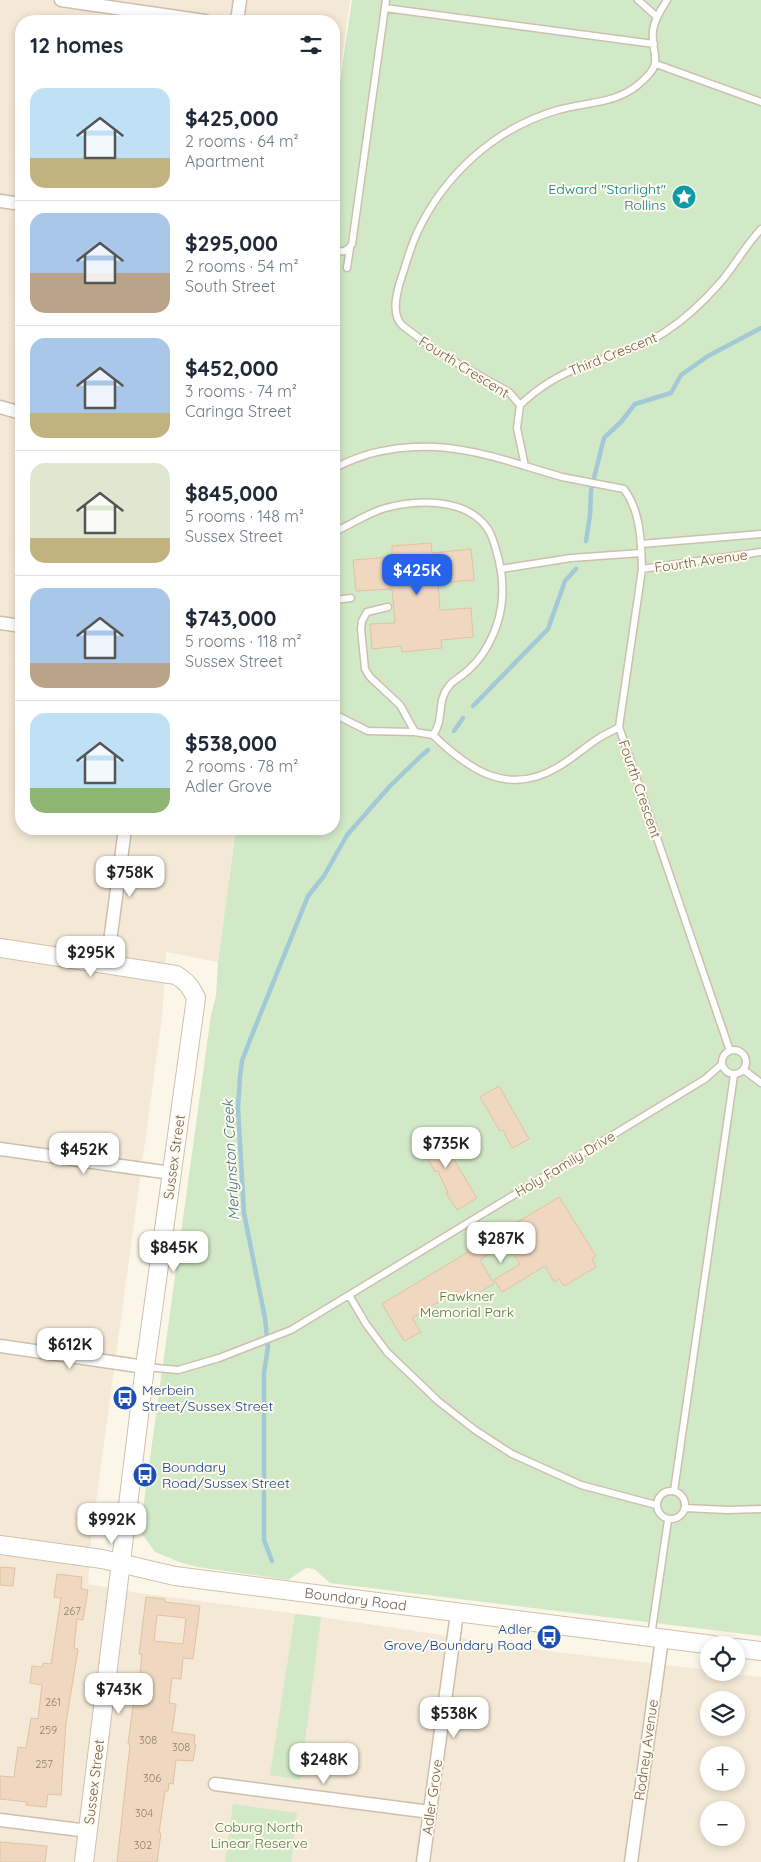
<!DOCTYPE html>
<meta charset="utf-8">
<style>
body{margin:0;font-family:Quicksand,sans-serif;background:#f6f6f7;color:#1f2937;height:100vh;display:flex;flex-direction:column;font-size:19px;white-space:nowrap}
*{box-sizing:border-box;margin:0}
p{font-size:16px;color:#747a83}
.icon{flex:none;width:28px;height:28px;fill:none;stroke:currentColor;stroke-width:2;stroke-linecap:round;stroke-linejoin:round}
.map{position:relative;flex:1;overflow:hidden}
.details{position:absolute;left:15px;top:15px;width:325px;height:820px;display:flex;flex-direction:column;background:#fff;border-radius:20px;box-shadow:0 2px 8px #0003}
.details>*{flex:none}
.buttons{position:absolute;left:700px;top:1636px;display:grid;gap:10px}
.buttons a{display:grid;place-items:center;width:45px;height:45px;border-radius:50%;background:#fff;box-shadow:0 2px 8px #0003;font-size:25px}
.price{position:absolute;translate:-50% -42px;padding:0 11px;border-radius:10px;background:#fff;color:#222;font-size:16px;line-height:32px;filter:drop-shadow(0 1px 2px #0008)}
.price::after{content:'';position:absolute;left:50%;top:30px;width:15px;height:11px;margin-left:-8px;background:inherit;clip-path:polygon(0 0,100% 0,50% 100%)}
.price.on{background:#2563eb;color:#fff}
ul{padding:0;list-style:none}
li{display:flex;align-items:center;gap:15px;height:125px;padding:0 15px}
li+li{border-top:1px solid #e0e1e3}
li span{display:grid;place-items:center;flex:none;width:140px;height:100px;border-radius:15px;color:#555}
li>.icon{margin-inline-start:auto}
span .icon{width:60px;height:60px;fill:#fffc;stroke-width:1}
li b{font-size:21px}
h2{display:flex;justify-content:space-between;align-items:center;height:60px;padding:0 15px;font-size:21px}
.map>svg:first-child{display:block}
.residential{fill:#f3e9d6;fill-rule:evenodd}
.green{fill:#d1e9c6}
.lines{fill:none;stroke-linecap:round;stroke-linejoin:round}
.stream{stroke:#a3c9d6;stroke-width:4.5}
.building{fill:#f0d8c0;stroke:#e2c1a1;fill-rule:evenodd}
.lane-casing{stroke:#cdbfae;stroke-width:9}
.street-casing{stroke:#cdbfae;stroke-width:15}
.secondary-casing{stroke:#d0c0ab;stroke-width:20}
.lane{stroke:#fff;stroke-width:6}
.street{stroke:#fff;stroke-width:12}
.secondary{stroke:#fff;stroke-width:18}
.labels{text-anchor:middle;stroke-width:4;stroke-linejoin:round;paint-order:stroke}
.number-label{font-size:11px;fill:#947d69}
.culture-label{font-size:14px;fill:#0d838f;stroke:#fefaee;text-anchor:end}
.street-label{font-size:14px;fill:#755f4c;stroke:#fefaee}
.park-label{font-size:14px;fill:#4f7a44;stroke:#fefaee}
.transit-label{font-size:14px;fill:#164399;stroke:#fefaee;text-anchor:start}
.water-label{font-size:15px;font-style:italic;fill:#477687;stroke:#fefaee}
</style>
<div class="map">
<svg width="761" height="1862" viewBox="0 0 761 1862">
<rect width="100%" height="100%" fill="#fcf6e8"/>
<path class="residential" d="M0,0H350L334,117V21H21V829H236L218,962L166,952L162,1017L91,1539L88,1584L138,1593L321,1617L556,1652L709,1670V1672L726,1673L761,1677V1862H0ZM709,1700H736V1728H709ZM709,1755H736V1782H709ZM709,1810H736V1838H709Z"/>
<path class="green" d="M352,0H761V1636L330,1583L314,1569L306,1568L288,1580L198,1567L182,1563L155,1552L140,1531L211,1015L216,996L218,962L236,829H334V122Z
M295,1614L321,1617L300,1780L270,1775Z
M233,1804L297,1813L291,1862H225Z"/>
<g class="lines">
<path class="stream" d="M586,541L590,515L591,490L604,438L621,422L635,404L671,393L681,375L708,356L761,328
M473,706L548,629L565,581L576,569
M454,731L463,718
M272,1561L264,1540V1373L268,1347L265,1318L244,1213L238,1108L240,1076L242,1061L250,1040L308,896L324,876L347,835L390,786L421,756L428,750"/>
</g>
<path class="building" d="M431,543L432,553L471,549L474,580L438,583L440,610L471,608L473,637L441,640L442,648L402,652L401,646L372,649L370,624L395,623L392,589L356,591L353,560L392,557V546Z
M499,1086L529,1139L512,1148L503,1130L500,1131L480,1097Z
M429,1127L440,1145L444,1143L477,1198L457,1210L446,1193H448L438,1171L435,1172L414,1135Z
M559,1197L596,1256L592,1259L596,1267L564,1286L559,1279L554,1282L545,1266L502,1292L494,1280L520,1264L507,1243L480,1260L494,1284L463,1301L457,1291L412,1318L421,1332L404,1341L382,1304Z
M0,1567L15,1568L13,1586L0,1585Z
M57,1574L82,1577L81,1589L88,1590L83,1620L77,1619L74,1648L78,1649L66,1723L61,1795L48,1794L46,1807L26,1805L27,1802L0,1799V1776L14,1777L18,1747L26,1748L31,1718L38,1719L42,1685L30,1683L32,1666L42,1667L43,1663L51,1664L61,1598L54,1597Z
M146,1597L165,1599V1602L200,1606L193,1659L183,1658L181,1679L172,1678L169,1703L176,1704L172,1732L195,1735L194,1744L196,1745L193,1761L176,1760L173,1784L169,1783L168,1791H165L159,1833H161L157,1862H117L130,1745L128,1744L134,1699H137L142,1655L139,1654ZM157,1615L186,1618L183,1644L154,1641Z
M0,1842L47,1846L45,1862H0Z"/>
<g class="lines">
<defs>
<path id="lane" d="M638,0L656,16
M667,0C661,10 655,18 653,30C650,57 667,61 639,84C616,104 586,102 558,110C495,128 444,175 417,233C411,246 407,260 403,273C398,287 389,314 403,326L439,353L509,392L520,405L517,428L525,466L562,477L624,489C641,512 641,541 642,569L619,727L730,1051
M385,8L654,44
M656,64L761,102
M334,251C343,252 347,252 352,244L386,0
M347,268L350,248
M520,405C538,388 558,375 581,367C609,356 639,349 665,332C685,319 704,301 719,284C734,267 745,246 761,229
M334,469C344,462 357,458 369,454C425,439 472,449 525,466
M334,532C350,525 365,515 382,509C415,499 466,497 488,529C494,539 496,550 499,561C506,591 503,618 488,645C481,658 472,668 461,676C457,679 452,682 449,686C436,701 445,719 433,735C469,770 508,797 558,767C573,758 585,747 599,738C605,734 613,731 619,727
M641,544L761,534
M501,569L571,558L641,553
M642,569L761,552
M334,600L351,598
M388,607L367,612L362,621L361,629L365,669L370,677L400,705L415,732
M334,711L338,716L368,731L415,732L433,735
M722 1062a12 12 0 1 1 24 0a12 12 0 1 1-24 0Z
M744,1070L761,1083
M146,1367L178,1370L219,1358L291,1330L349,1295
M657 1505a14 14 0 1 1 28 0a14 14 0 1 1-28 0Z
M674,1491L734,1075
M656,1505L581,1485L512,1454L475,1430L438,1401L387,1352L366,1324L349,1295L705,1079L722,1064
M685,1508L727,1510L761,1509
M651,1636L668,1520"/>
<path id="street" d="M61,0L205,21
M237,21L240,0
M0,201L21,204
M0,407L21,413
M0,623L21,626
M107,964L125,829
M0,1149L171,1173
M0,1346L145,1367
M215,1784L430,1812
M0,1820L88,1831
M423,1862L457,1613
M631,1862L662,1639"/>
<g id="secondary">
<path d="M0,948L176,975C186,981 191,987 196,998L145,1367L84,1862"/>
<path id="s1" d="M0,1545L102,1559L175,1576L713,1645"/>
<path d="M736,1648L761,1651"/>
</g>
</defs>
<use href="#lane" class="lane-casing"/>
<use href="#street" class="street-casing"/>
<use href="#secondary" class="secondary-casing"/>
<use href="#lane" class="lane"/>
<use href="#street" class="street"/>
<use href="#secondary" class="secondary"/>
</g>
<defs>
<symbol id="sight-disc" viewBox="-11 -11 22 22"><circle r="9.5" fill="#0f9aa8" stroke="#fefaee"/><path d="M0-6L1.8-2.2L6-1.7L2.9 1.2L3.7 5.4L0 3.3L-3.7 5.4L-2.9 1.2L-6-1.7L-1.8-2.2Z" fill="#fff"/></symbol>
<symbol id="bus-disc" viewBox="-11 -11 22 22"><circle r="9.5" fill="#1a4fb4" stroke="#fefaee"/><path d="M-5-6H5V4H4V6H2V4H-2V6H-4V4H-5ZM-3.5-4V0h7V-4ZM-3.5 1.2v1.5H-2V1.2ZM2 1.2v1.5H3.5V1.2Z" fill="#fff"/></symbol>
</defs>
<g fill-rule="evenodd">
<use href="#sight-disc" x="670" y="183" width="28" height="28"/>
<use href="#bus-disc" x="111" y="1384" width="28" height="28"/>
<use href="#bus-disc" x="131" y="1461" width="28" height="28"/>
<use href="#bus-disc" x="535" y="1623" width="28" height="28"/>
</g>
<g class="labels">
<g class="number-label">
<text x="72" y="1615">267</text>
<text x="53" y="1706">261</text>
<text x="48" y="1734">259</text>
<text x="148" y="1744">308</text>
<text x="181" y="1751">308</text>
<text x="44" y="1768">257</text>
<text x="152" y="1782">306</text>
<text x="144" y="1817">304</text>
<text x="143" y="1849">302</text>
</g>
<g class="culture-label">
<text x="666" y="194">Edward "Starlight"<tspan x="666" dy="16">Rollins</tspan></text>
</g>
<g class="street-label">
<text transform="translate(613 354) rotate(-22)" y="5">Third Crescent</text>
<text transform="translate(464 367) rotate(32)" y="5">Fourth Crescent</text>
<text transform="translate(701 561) rotate(-8)" y="5">Fourth Avenue</text>
<text transform="translate(640 789) rotate(71)" y="5">Fourth Crescent</text>
<text transform="translate(174 1157) rotate(-82)" y="5">Sussex Street</text>
<text transform="translate(565 1164) rotate(-31)" y="5">Holy Family Drive</text>
<text dy="5" stroke="none"><textPath href="#s1" startOffset="360">Boundary Road</textPath></text>
<text transform="translate(646 1750) rotate(-82)" y="5">Rodney Avenue</text>
<text transform="translate(94 1782) rotate(-83)" y="5">Sussex Street</text>
<text transform="translate(432 1797) rotate(-82)" y="5">Adler Grove</text>
</g>
<g class="park-label">
<text x="467" y="1301">Fawkner<tspan x="467" dy="16">Memorial Park</tspan></text>
<text x="259" y="1832">Coburg North<tspan x="259" dy="16">Linear Reserve</tspan></text>
</g>
<g class="transit-label">
<text x="142" y="1395">Merbein<tspan x="142" dy="16">Street/Sussex Street</tspan></text>
<text x="162" y="1472">Boundary<tspan x="162" dy="16">Road/Sussex Street</tspan></text>
<text x="532" y="1634" text-anchor="end">Adler<tspan x="532" dy="16">Grove/Boundary Road</tspan></text>
</g>
<g class="water-label">
<text transform="translate(231 1160) rotate(-93)" y="5">Merlynston Creek</text>
</g>
</g>
</svg>
<div class="buttons">
<a><svg class="icon" aria-label="locate" viewBox="0 0 24 24"><circle cx="12" cy="12" r="6"/><path d="M12 2v4M12 18v4M2 12h4M18 12h4"/></svg></a>
<a><svg class="icon" aria-label="layers" viewBox="0 0 24 24"><path d="M12 4l9 5-9 5-9-5zM3 14l9 5 9-5"/></svg></a>
<a>+</a>
<a>−</a>
</div>
<b class="price on" style="left:417px;top:596px">$425K</b>
<b class="price" style="left:130px;top:898px">$758K</b>
<b class="price" style="left:91px;top:978px">$295K</b>
<b class="price" style="left:446px;top:1169px">$735K</b>
<b class="price" style="left:84px;top:1175px">$452K</b>
<b class="price" style="left:501px;top:1264px">$287K</b>
<b class="price" style="left:174px;top:1273px">$845K</b>
<b class="price" style="left:70px;top:1370px">$612K</b>
<b class="price" style="left:112px;top:1545px">$992K</b>
<b class="price" style="left:119px;top:1715px">$743K</b>
<b class="price" style="left:454px;top:1739px">$538K</b>
<b class="price" style="left:324px;top:1785px">$248K</b>
<section class="details">
<h2>12 homes<svg class="icon" aria-label="filters" viewBox="0 0 24 24"><path d="M4 7h16M4 17h16"/><circle cx="9" cy="7" r="2"/><circle cx="15" cy="17" r="2"/></svg></h2>
<ul>
<li><span style="background:linear-gradient(#bfe0f5 70%,#c2b280 0)"><svg class="icon" aria-label="home" viewBox="0 0 24 24"><path d="M3 11l9-7 9 7M6 9v11h12V9"/></svg></span><div><b>$425,000</b><p>2 rooms · 64 m²</p><p>Apartment</p></div></li>
<li><span style="background:linear-gradient(#a9c7e8 60%,#b9a48a 0)"><svg class="icon" aria-label="home" viewBox="0 0 24 24"><path d="M3 11l9-7 9 7M6 9v11h12V9"/></svg></span><div><b>$295,000</b><p>2 rooms · 54 m²</p><p>South Street</p></div></li>
<li><span style="background:linear-gradient(#a9c7e8 75%,#c2b280 0)"><svg class="icon" aria-label="home" viewBox="0 0 24 24"><path d="M3 11l9-7 9 7M6 9v11h12V9"/></svg></span><div><b>$452,000</b><p>3 rooms · 74 m²</p><p>Caringa Street</p></div></li>
<li><span style="background:linear-gradient(#dfe7d0 75%,#c2b280 0)"><svg class="icon" aria-label="home" viewBox="0 0 24 24"><path d="M3 11l9-7 9 7M6 9v11h12V9"/></svg></span><div><b>$845,000</b><p>5 rooms · 148 m²</p><p>Sussex Street</p></div></li>
<li><span style="background:linear-gradient(#a9c7e8 75%,#b9a48a 0)"><svg class="icon" aria-label="home" viewBox="0 0 24 24"><path d="M3 11l9-7 9 7M6 9v11h12V9"/></svg></span><div><b>$743,000</b><p>5 rooms · 118 m²</p><p>Sussex Street</p></div></li>
<li><span style="background:linear-gradient(#bfe0f5 75%,#8fb573 0)"><svg class="icon" aria-label="home" viewBox="0 0 24 24"><path d="M3 11l9-7 9 7M6 9v11h12V9"/></svg></span><div><b>$538,000</b><p>2 rooms · 78 m²</p><p>Adler Grove</p></div></li>
</ul>
</section>
</div>
